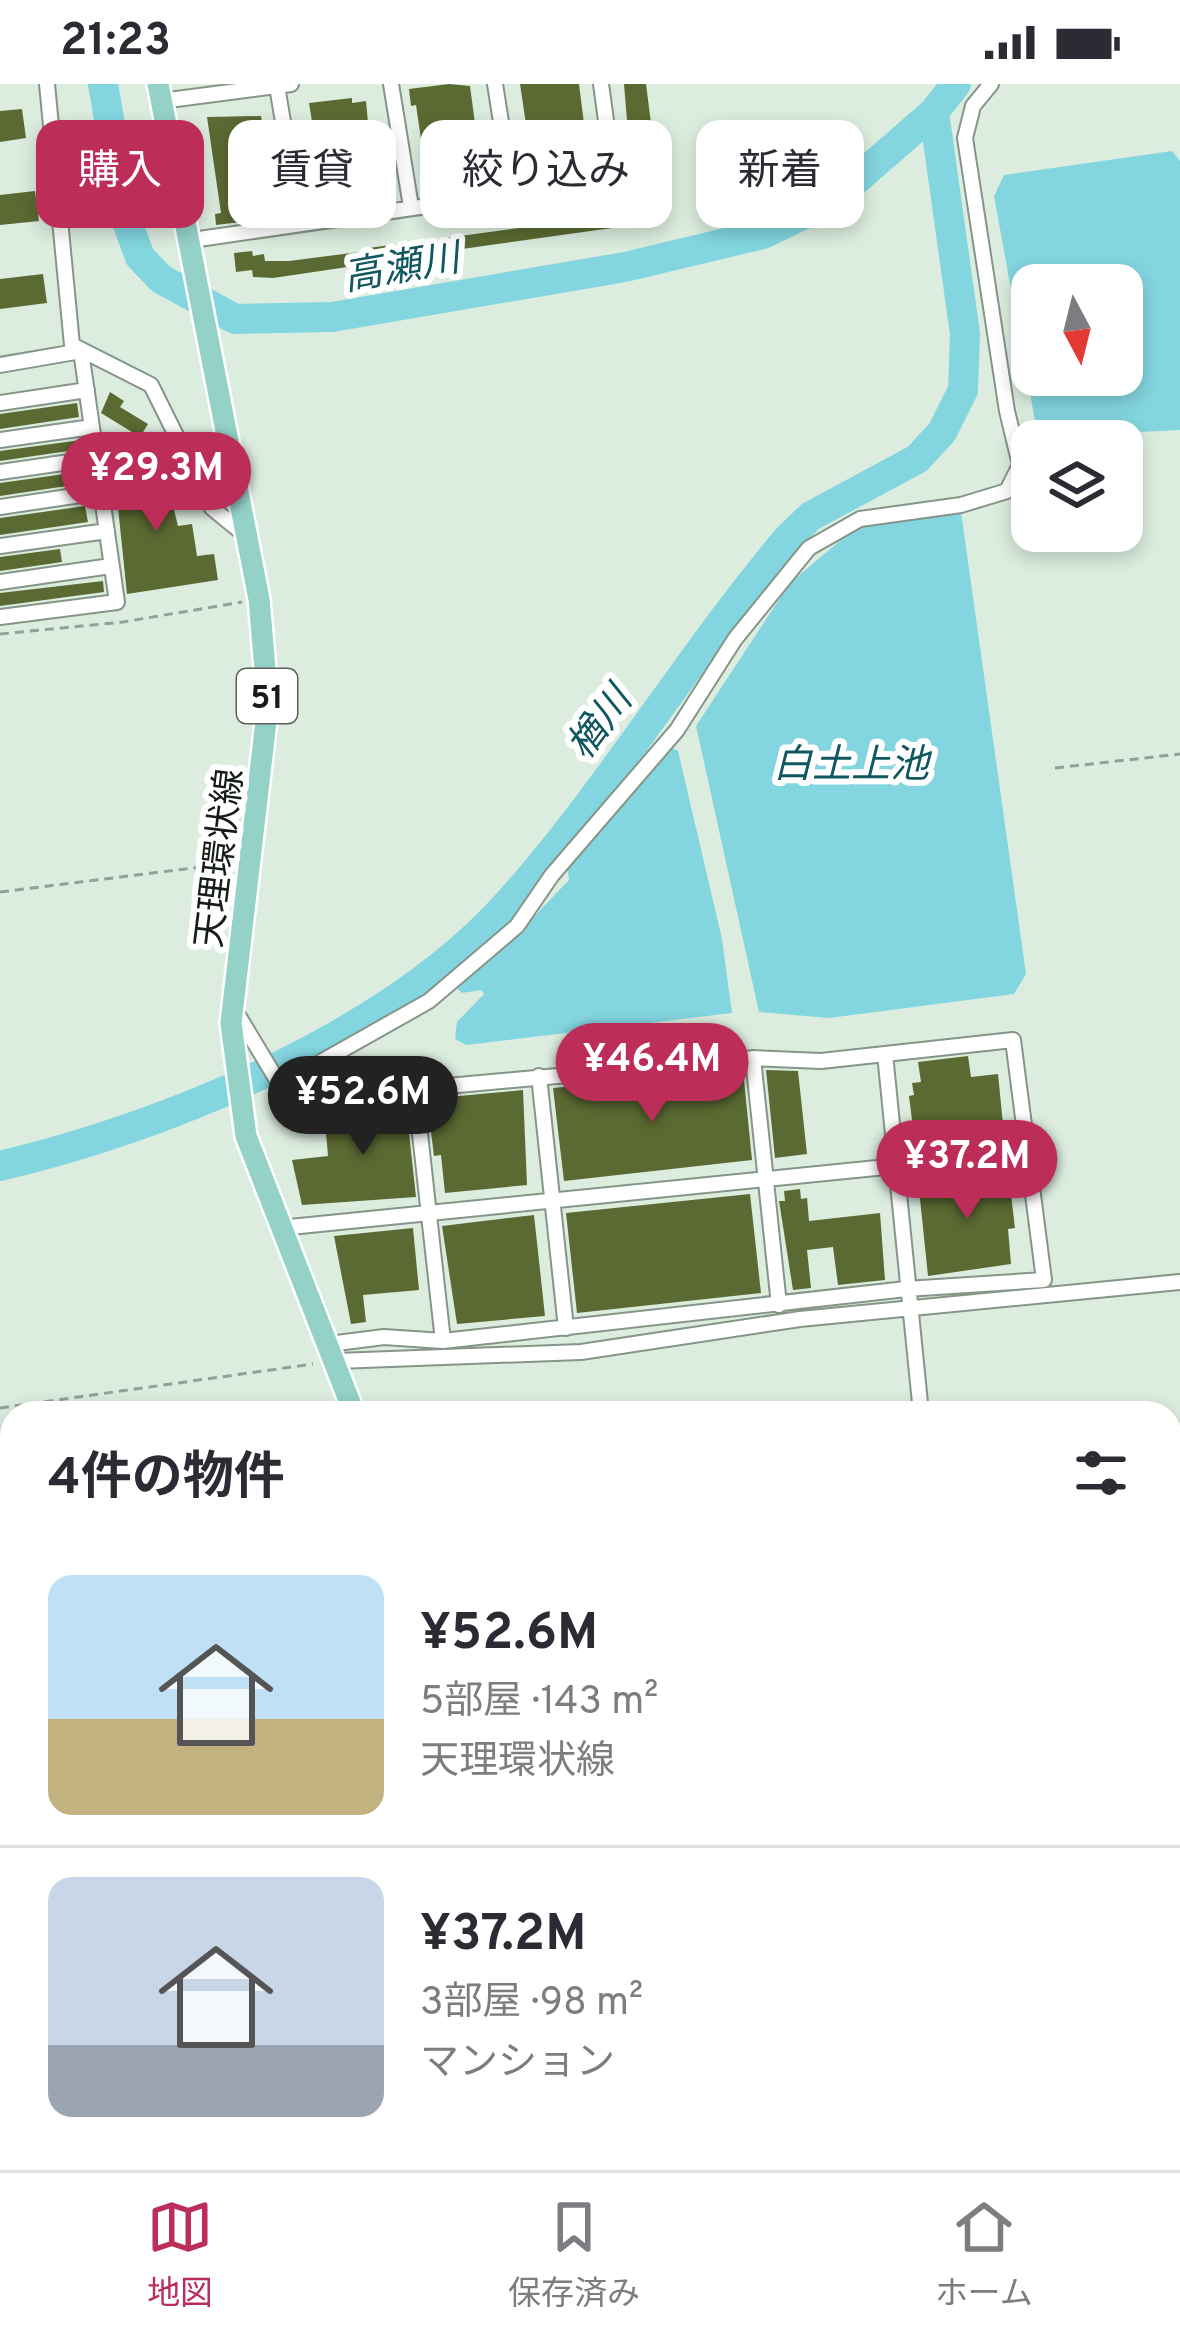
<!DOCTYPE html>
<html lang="ja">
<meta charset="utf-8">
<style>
body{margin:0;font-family:Overpass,"Noto Sans JP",sans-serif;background:#f2f2f3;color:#2b2b33;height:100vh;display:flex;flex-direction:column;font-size:45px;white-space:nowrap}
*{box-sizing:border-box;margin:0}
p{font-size:39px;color:#7c7c81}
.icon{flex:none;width:66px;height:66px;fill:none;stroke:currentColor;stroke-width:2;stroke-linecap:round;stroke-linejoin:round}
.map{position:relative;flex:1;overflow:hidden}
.drawer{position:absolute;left:0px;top:1317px;width:1182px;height:771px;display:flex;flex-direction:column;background:#fff;border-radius:36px 36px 0 0;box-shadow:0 6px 18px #0003}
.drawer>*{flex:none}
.hud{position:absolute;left:36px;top:36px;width:1110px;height:108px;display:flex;gap:24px}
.needle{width:78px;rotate:173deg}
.controls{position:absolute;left:1011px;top:180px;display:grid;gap:24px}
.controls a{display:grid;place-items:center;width:132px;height:132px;border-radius:24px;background:#fff;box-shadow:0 6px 18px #0003;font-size:60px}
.price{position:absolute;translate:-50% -102px;padding:0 27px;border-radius:42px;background:#bc2d59;color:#fff;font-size:39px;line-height:78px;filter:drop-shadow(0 3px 6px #0008)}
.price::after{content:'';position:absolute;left:50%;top:72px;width:36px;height:27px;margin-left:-18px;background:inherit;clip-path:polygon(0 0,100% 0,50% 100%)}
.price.on{background:#222;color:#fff}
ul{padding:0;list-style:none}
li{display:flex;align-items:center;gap:36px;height:300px;padding:0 48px}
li+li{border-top:3px solid #e1e1e2}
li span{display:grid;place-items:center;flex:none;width:336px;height:240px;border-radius:24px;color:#555}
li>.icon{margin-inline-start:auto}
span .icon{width:144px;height:144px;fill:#fffc;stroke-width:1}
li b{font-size:51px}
h2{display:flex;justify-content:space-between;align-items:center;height:144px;padding:0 48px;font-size:51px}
.chip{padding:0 42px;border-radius:24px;background:#fff;box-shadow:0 6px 18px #0003;font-size:42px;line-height:108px}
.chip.on{background:#bc2d59;color:#fff}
.status{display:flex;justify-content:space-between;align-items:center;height:84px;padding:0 60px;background:#fff;direction:ltr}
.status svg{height:33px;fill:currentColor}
.menu{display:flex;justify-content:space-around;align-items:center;height:168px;border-top:3px solid #e1e1e2;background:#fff;font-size:33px;color:#7c7c81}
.menu a{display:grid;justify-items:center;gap:6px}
.menu .on{color:#bc2d59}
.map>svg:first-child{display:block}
.water{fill:#83d5e0;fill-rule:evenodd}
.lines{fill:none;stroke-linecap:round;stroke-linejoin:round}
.river{stroke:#83d5e0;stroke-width:30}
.building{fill:#5b6a32}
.lane-casing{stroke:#859588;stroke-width:12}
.street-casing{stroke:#859588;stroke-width:18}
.secondary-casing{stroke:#859588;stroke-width:22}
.primary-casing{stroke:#fff;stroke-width:26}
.path{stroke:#93a095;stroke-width:3;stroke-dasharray:9 6;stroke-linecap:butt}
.lane{stroke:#fff;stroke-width:8}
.street{stroke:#fff;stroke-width:14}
.secondary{stroke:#c9e8e2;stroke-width:18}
.primary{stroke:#94d1c6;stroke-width:21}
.labels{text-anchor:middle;stroke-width:12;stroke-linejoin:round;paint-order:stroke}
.shield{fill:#fff;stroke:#5c605d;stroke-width:3}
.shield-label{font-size:33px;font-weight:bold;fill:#161c17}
.street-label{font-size:36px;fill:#161c17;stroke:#fff}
.water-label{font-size:39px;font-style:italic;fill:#105760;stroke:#fff}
</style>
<div class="status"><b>21:23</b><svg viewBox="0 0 49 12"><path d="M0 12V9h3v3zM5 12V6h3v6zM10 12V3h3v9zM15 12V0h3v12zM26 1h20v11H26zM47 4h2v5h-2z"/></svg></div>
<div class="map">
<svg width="1180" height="2086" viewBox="0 0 1180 2086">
<rect width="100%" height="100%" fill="#dceddf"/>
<path class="water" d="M1172,67L1180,77V346L1038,353L994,112L1004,91ZM1032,201H1122V291H1032Z
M961,428L1026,890L1014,910L829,934L759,928L696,642L790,499L855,444Z
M665,660L678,667L722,855L732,929L466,961L455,955L457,938L484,910L481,906L462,909L455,902L508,860L569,796L567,782Z"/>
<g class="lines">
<path class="river" d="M103,0L127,138L140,173L161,195L235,235L332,233L625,183L763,150L813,126L857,95L934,28L956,0
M0,1082C170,1042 394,949 511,816C612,702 690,570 788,454L811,432L917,375L942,348L963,306L965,250L934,28"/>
</g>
<path class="building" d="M449,0L470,2L483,100L429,110L416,21L411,22L409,5Z
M520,0H579L590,87L534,94Z
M624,0H646L658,94L632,97Z
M352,14V19L366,17L373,91L322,99L309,19Z
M22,25L26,54L0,58V27Z
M261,32L273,107L238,111L241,138L216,141L215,130L221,129L207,33Z
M35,107L39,137L0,141V111Z
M647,127L648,139L462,165L460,152Z
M454,153L455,167L369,177L368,164Z
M252,167L253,172L264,170L265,177H289L359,168L361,181L273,194L253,193L252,186L236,188L234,169Z
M43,190L47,219L0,225V195Z
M110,308L124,317L120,323L148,340L140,353L101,329Z
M77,319L79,333L0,345V330Z
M81,356L82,365L0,377V367Z
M145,377L146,383L163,381L178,442L192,440L197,472L214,470L218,496L127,510L114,385Z
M86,387L87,399L0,412V399Z
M85,422L88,438L0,451V434Z
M60,465L62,478L0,487V473Z
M103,497L104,508L0,522V509Z
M968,972L971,993L998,990L1004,1050L915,1060L909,1012L914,1011L912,999L921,998L918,978Z
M743,986L752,1076L564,1097L553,1004Z
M766,986L798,987L807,1070L775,1074Z
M523,1006L527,1101L445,1109L441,1071L434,1072L427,1015Z
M405,1012L416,1113L302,1121L292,1076L328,1072L326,1049L353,1046L350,1019Z
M1008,1086L1015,1144L1008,1145L1011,1180L928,1192L919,1105L924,1104L923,1095Z
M800,1105L801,1115L807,1114L809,1137L880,1129L885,1196L838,1201L833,1163L807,1166L811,1204L793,1206L779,1117H785L784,1107Z
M750,1110L761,1209L577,1229L566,1129Z
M534,1131L545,1232L457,1240L442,1142Z
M413,1144L419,1206L363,1211L366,1238L351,1240L334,1152Z"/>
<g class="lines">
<defs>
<path id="lane" d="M1170,1642L1180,1641
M1170,1918L1180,1915"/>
<path id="street" d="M47,0L72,261L151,301L212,424L245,451
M391,0L411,123
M495,0L512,108
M277,2L300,139
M161,17L291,0
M192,156L614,95L601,0
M0,281L81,267L117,518L0,533
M0,319L87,306
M0,356L92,343
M0,388L97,374
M0,423L101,408
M0,462L107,447
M0,498L111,482
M233,923L280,1001L429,917L517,842L552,791L677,646L735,555L809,464L860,435L961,421L1007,407L1020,381L1007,327L965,54L973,22L991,0
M885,970L921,1329
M753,974L779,1221
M539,992L566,1244
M280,1144L1025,1069
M329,1260L384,1253L443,1257L906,1205L1044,1196L1013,956L821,977L753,974L415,1005L443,1257
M337,1277L581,1268L800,1235L1180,1198
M932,2076L933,2086"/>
<path id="secondary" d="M1170,1471L1180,1470"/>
<path id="primary" d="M158,0L259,515L268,620L231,939L246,1052L354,1329
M435,2076L436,2086"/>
</defs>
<use href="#lane" class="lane-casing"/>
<use href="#street" class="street-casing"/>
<use href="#secondary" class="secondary-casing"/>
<use href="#primary" class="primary-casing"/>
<path class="path" d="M0,550L123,538L242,518
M1055,684L1180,670
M0,808L233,779
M0,1324L313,1280
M0,1434L12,1525
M1170,1825L1180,1824
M1170,1835L1176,1854
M84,2076L86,2086
M646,2076L648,2086"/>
<use href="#lane" class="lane"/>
<use href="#street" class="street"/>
<use href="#secondary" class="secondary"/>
<use href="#primary" class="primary"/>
</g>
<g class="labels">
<rect class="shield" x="237" y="585" width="60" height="54" rx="9"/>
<g class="shield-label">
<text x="267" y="624">51</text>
</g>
<g class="street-label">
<text transform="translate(218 774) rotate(-83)" y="13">天理環状線</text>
</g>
<g class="water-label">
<text transform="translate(401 182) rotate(-10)" y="14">高瀬川</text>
<text transform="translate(598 638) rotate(-53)" y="14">楢川</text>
<text x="851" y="693">白土上池</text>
</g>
</g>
</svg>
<div class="controls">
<a><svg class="needle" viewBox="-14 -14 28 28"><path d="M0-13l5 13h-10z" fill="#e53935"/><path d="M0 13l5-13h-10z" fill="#7c7c81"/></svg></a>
<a><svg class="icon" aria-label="layers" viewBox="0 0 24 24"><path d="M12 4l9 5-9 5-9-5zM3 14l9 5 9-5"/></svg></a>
</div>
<b class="price" style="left:156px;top:450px">¥29.3M</b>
<b class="price" style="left:652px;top:1041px">¥46.4M</b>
<b class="price on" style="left:363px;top:1074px">¥52.6M</b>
<b class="price" style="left:967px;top:1138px">¥37.2M</b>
<div class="hud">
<a class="chip on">購入</a>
<a class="chip">賃貸</a>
<a class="chip">絞り込み</a>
<a class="chip">新着</a>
</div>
<section class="drawer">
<h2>4件の物件<svg class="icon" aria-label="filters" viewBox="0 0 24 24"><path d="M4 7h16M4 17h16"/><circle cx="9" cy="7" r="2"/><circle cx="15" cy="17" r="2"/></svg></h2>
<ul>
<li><span style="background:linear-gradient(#bfe0f5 60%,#c2b280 0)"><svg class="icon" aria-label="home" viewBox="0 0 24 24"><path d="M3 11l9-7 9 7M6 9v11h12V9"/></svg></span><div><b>¥52.6M</b><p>5部屋 · 143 m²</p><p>天理環状線</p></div></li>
<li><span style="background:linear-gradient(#c9d6e8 70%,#9aa5b1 0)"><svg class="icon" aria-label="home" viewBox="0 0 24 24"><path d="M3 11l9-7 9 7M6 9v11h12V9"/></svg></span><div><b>¥37.2M</b><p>3部屋 · 98 m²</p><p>マンション</p></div></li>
</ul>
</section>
</div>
<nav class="menu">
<a class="on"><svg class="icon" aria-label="map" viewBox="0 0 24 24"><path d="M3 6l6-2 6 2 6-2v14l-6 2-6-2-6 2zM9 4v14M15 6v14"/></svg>地図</a>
<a><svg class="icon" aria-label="saved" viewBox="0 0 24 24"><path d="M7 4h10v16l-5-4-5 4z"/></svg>保存済み</a>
<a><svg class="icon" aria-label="home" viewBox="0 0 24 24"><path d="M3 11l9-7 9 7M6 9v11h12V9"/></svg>ホーム</a>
</nav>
